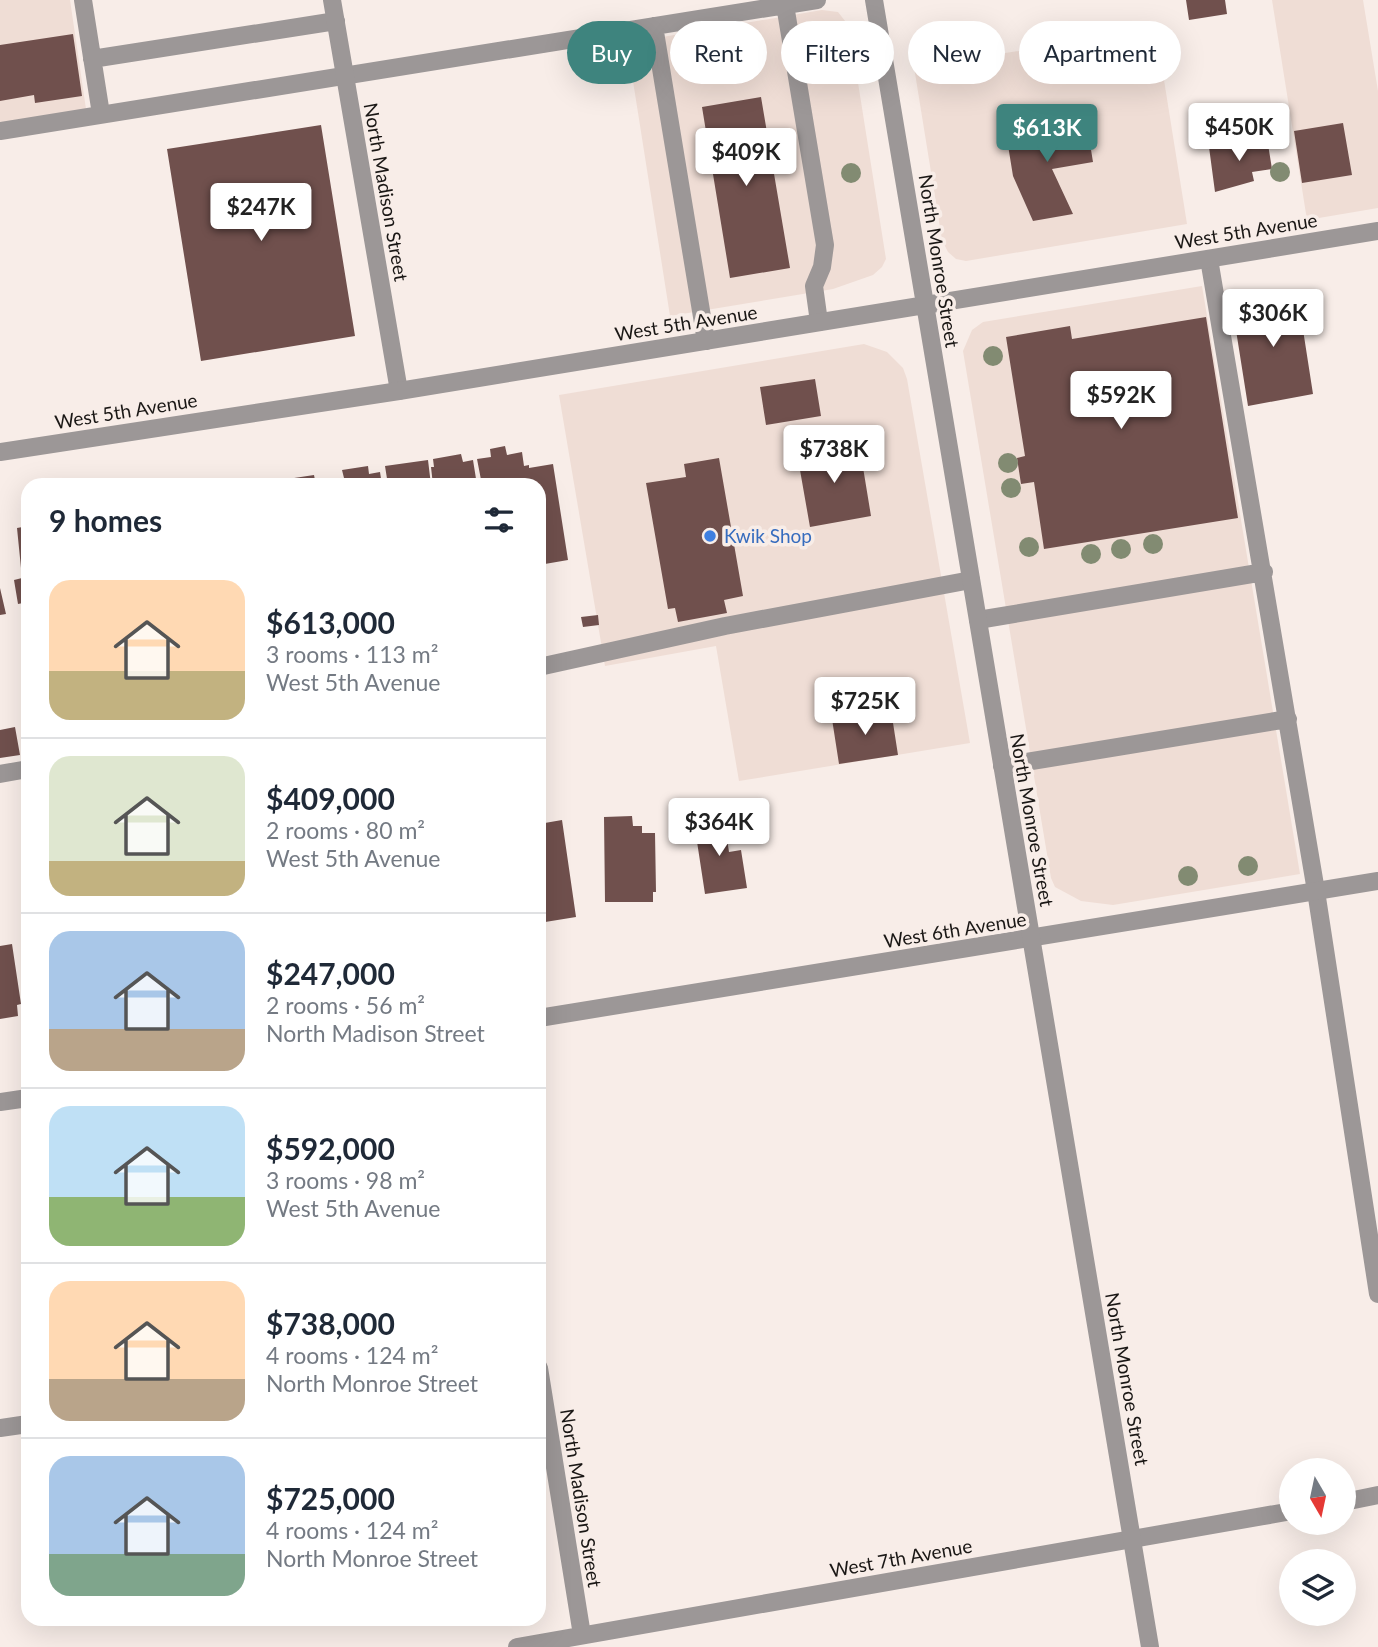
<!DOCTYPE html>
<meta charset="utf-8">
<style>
body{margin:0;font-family:Lato,sans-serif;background:#f6f6f7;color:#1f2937;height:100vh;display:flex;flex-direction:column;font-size:26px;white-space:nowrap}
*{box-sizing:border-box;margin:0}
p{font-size:23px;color:#747a83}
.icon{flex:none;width:38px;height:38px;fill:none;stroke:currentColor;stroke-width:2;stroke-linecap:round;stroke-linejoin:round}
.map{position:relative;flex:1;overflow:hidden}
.drawer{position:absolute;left:21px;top:478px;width:525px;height:1148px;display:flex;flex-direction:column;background:#fff;border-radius:21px;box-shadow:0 7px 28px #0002}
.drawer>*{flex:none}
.guide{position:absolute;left:567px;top:21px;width:665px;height:63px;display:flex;gap:14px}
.needle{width:46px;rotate:171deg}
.tools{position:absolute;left:1279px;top:1458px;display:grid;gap:14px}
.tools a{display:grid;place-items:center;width:77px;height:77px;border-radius:50%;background:#fff;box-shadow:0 7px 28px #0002;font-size:35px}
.price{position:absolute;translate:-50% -60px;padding:0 16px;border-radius:7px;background:#fff;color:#222;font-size:23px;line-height:46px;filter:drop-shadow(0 2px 4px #0008)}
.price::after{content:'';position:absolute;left:50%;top:42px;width:21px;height:16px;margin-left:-10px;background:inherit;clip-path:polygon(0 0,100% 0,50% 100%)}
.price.on{background:#3e847e;color:#fff}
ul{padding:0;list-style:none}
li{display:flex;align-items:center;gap:21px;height:175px;padding:0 28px}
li+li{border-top:2px solid #e0e1e3}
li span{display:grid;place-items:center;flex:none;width:196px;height:140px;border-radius:21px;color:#555}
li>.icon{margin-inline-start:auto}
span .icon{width:84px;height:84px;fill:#fffc;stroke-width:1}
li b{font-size:30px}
h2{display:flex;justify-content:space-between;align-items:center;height:84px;padding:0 28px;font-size:30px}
.chip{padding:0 24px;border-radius:32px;background:#fff;box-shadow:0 7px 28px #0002;font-size:24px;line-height:63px}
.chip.on{background:#3e847e;color:#fff}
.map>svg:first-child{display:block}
.built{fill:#efddd5}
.building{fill:#70504d}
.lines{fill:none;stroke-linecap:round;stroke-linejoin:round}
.service{stroke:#9c9797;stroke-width:18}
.minor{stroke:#9c9797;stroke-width:18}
.tertiary{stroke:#9c9797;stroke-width:18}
.tree{fill:#828b72}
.shop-dot{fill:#3f7fe0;stroke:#f8ede8;stroke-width:2.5}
.labels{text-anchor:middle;stroke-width:7;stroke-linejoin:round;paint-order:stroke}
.street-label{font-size:19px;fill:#1a1715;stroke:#f8ede8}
.shop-label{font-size:19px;fill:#366cbe;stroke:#f8ede8;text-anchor:start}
</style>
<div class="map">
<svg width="1378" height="1647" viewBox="0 0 1378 1647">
<rect width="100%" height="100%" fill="#f8ede8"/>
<path class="built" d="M0,0H70L86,109L0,123Z
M1272,0H1363L1378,91V208L1307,220Z
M822,10L838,12L849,26L886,259L882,267L873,275L833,289L670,316L627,43Z
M1156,30L1187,224L966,261L956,259L948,252L942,240L914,67Z
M1202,286L1300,874L1113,905L1081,901L1055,887L1051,878L963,351L972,330L983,322Z
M864,344L887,352L903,368L907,379L970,743L739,781L716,646L605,666L559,395Z"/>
<path class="building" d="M1186,0H1225L1227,14L1189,20Z
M73,34L82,96L35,103L34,95L0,101V45Z
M761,97L790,268L730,278L702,107Z
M1086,119L1093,162L1052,169L1073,214L1033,221L1013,176L1006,133Z
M1343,123L1352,175L1302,183L1294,131Z
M321,125L355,336L201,361L167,149Z
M1267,138L1272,169L1252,172L1254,181L1215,192L1209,147Z
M1297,291L1313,394L1248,406L1232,305Z
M1206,317L1238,518L1044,549L1034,482L1021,484L1017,458L1025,456L1006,337L1070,326L1072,339Z
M815,379L821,416L766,425L760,387Z
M859,443L871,516L810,527L797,453Z
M505,446L507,455L522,452L524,466L529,465V468L553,464L568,560L539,565V485H482L477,459L491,457L490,449Z
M461,454L463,462L473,460L477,485H433L431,467H434L433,459Z
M719,458L743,596L724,600L727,613L678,622L675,608L668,609L646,483L686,477L684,464Z
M428,460L431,485H388L385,466Z
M368,466L369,474L380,472L382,485H332L331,480L344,478L342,470Z
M314,475L316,485H261V483Z
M28,526V602L18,604L14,580L22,578L17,528Z
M0,588L6,614L0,615Z
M598,615L599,625L583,627L581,617Z
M891,710L898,755L839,764L832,719Z
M15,727L20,755L0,758V730Z
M632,816L633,826H642V833H655L656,892H653V902H605L604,817Z
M724,818L729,852L741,850L747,888L705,894L694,822Z
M562,820L576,917L539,923V824Z
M12,944L21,1004L17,1005L18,1016L0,1019V946Z"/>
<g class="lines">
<path class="service" d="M83,0L101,114
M785,5L825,245L822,267L814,286L819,322
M654,26L706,341
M92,59L336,21
M0,131L817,0
M1209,259L1316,891L1378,1294
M978,620L1264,572
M539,667L725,626L971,580
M1002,766L1288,719
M0,774L28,769
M0,1428L28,1424"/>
<path class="minor" d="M332,0L399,391
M539,1018L1378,881
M0,1102L28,1098
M539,1368L582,1635
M1344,1502L1378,1495
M517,1647L1292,1511"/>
<path class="tertiary" d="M874,0L1150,1647
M0,452L399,391L1378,231"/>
</g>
<g class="tree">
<circle cx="835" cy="66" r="10"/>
<circle cx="1280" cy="172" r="10"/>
<circle cx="851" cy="173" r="10"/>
<circle cx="993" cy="356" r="10"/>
<circle cx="1008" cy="463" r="10"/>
<circle cx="1011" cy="488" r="10"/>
<circle cx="1153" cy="544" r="10"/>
<circle cx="1029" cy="547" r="10"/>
<circle cx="1121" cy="549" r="10"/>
<circle cx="1091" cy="554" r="10"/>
<circle cx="1248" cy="866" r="10"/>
<circle cx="1188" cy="876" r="10"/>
</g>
<circle class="shop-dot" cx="710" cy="536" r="7"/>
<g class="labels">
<g class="street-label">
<text transform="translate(386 192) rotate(80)" y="7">North Madison Street</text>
<text transform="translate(1246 231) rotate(-9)" y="7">West 5th Avenue</text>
<text transform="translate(939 261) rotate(81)" y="7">North Monroe Street</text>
<text transform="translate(686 323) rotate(-9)" y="7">West 5th Avenue</text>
<text transform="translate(126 411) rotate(-9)" y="7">West 5th Avenue</text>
<text transform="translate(1032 820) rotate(80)" y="7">North Monroe Street</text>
<text transform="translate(955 930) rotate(-9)" y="7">West 6th Avenue</text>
<text transform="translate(1127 1379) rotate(80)" y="7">North Monroe Street</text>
<text transform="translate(581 1498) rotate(81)" y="7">North Madison Street</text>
<text transform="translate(901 1558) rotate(-10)" y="7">West 7th Avenue</text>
</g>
<g class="shop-label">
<text x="724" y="543">Kwik Shop</text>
</g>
</g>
</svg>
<div class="tools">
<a><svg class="needle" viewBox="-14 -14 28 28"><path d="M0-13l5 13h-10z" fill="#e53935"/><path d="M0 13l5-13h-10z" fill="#747a83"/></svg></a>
<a><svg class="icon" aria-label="layers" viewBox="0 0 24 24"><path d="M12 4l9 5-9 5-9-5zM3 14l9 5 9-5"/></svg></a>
</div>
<b class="price" style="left:1239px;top:163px">$450K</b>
<b class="price on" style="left:1047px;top:164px">$613K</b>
<b class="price" style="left:746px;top:188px">$409K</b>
<b class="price" style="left:261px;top:243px">$247K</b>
<b class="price" style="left:1273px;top:349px">$306K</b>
<b class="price" style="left:1121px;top:431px">$592K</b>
<b class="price" style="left:834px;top:485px">$738K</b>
<b class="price" style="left:865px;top:737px">$725K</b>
<b class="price" style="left:719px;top:858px">$364K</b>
<div class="guide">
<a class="chip on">Buy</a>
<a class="chip">Rent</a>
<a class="chip">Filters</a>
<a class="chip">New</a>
<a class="chip">Apartment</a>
</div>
<section class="drawer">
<h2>9 homes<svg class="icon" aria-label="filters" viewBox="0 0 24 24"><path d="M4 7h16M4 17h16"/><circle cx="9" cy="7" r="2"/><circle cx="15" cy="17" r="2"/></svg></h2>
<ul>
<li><span style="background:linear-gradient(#ffd9b3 65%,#c2b280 0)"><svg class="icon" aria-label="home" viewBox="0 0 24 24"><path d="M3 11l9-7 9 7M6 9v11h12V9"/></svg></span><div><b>$613,000</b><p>3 rooms · 113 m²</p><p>West 5th Avenue</p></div></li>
<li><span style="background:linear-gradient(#dfe7d0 75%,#c2b280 0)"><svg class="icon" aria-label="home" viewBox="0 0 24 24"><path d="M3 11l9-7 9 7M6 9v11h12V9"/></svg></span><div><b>$409,000</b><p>2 rooms · 80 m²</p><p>West 5th Avenue</p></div></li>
<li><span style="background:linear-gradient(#a9c7e8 70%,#b9a48a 0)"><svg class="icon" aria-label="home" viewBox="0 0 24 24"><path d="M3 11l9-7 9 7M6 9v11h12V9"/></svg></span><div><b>$247,000</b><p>2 rooms · 56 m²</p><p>North Madison Street</p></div></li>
<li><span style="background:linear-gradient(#bfe0f5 65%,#8fb573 0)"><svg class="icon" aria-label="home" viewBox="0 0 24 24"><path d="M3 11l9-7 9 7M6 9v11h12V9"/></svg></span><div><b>$592,000</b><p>3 rooms · 98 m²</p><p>West 5th Avenue</p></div></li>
<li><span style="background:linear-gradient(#ffd9b3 70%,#b9a48a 0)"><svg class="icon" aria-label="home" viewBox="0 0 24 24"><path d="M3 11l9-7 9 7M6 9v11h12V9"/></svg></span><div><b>$738,000</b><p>4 rooms · 124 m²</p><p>North Monroe Street</p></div></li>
<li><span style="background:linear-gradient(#a9c7e8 70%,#7fa58c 0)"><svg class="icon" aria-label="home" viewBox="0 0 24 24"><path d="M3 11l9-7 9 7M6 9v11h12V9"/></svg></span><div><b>$725,000</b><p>4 rooms · 124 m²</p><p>North Monroe Street</p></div></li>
</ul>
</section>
</div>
